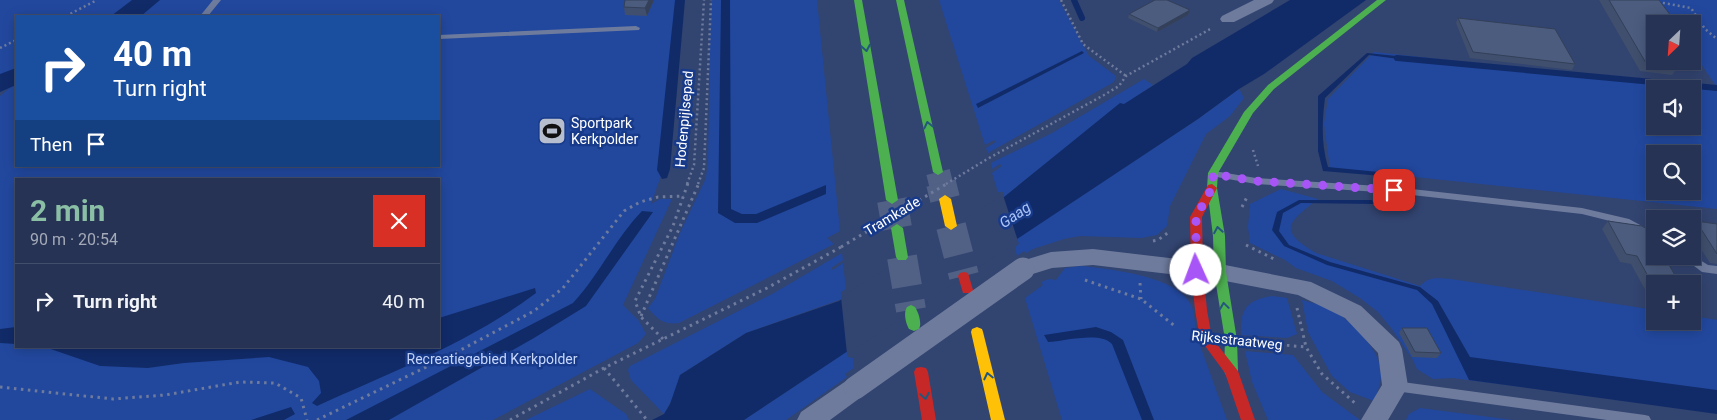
<!DOCTYPE html>
<html lang="en">
<head>
<meta charset="utf-8">
<style>
  body { margin:0; font-family:Roboto,sans-serif; background:#2e3b5a; color:#f1f3f6; height:100vh; display:flex; flex-direction:column; font-size:19px; white-space:nowrap }
  * { box-sizing:border-box; margin:0 }
  p { font-size:16px; color:#a4aab8 }
  .icon { flex:none; width:28px; height:28px; fill:none; stroke:currentColor; stroke-width:2; stroke-linecap:round; stroke-linejoin:round }
  .map { position:relative; flex:1; overflow:hidden }
  .panel { position:absolute; left:15px; top:178px; width:425px; height:170px; display:flex; flex-direction:column; background:#263354; border-radius:0px; box-shadow:0 2px 12px #0003,0 0 0 1px #424e6b }
  .panel>* { flex:none }
  .hud { position:absolute; left:15px; top:15px; width:425px; height:152px; border-radius:0px; box-shadow:0 2px 12px #0003,0 0 0 1px #424e6b; background:#1a4fa0; color:#fff; overflow:hidden }
  .needle { width:32px; rotate:205deg }
  .buttons { position:absolute; left:1646px; top:15px; display:grid; gap:10px }
  .buttons a { display:grid; place-items:center; width:55px; height:55px; border-radius:0px; background:#263354; box-shadow:0 2px 12px #0003,0 0 0 1px #424e6b; font-size:25px }
  .pin { position:absolute; display:grid; place-items:center; width:42px; height:42px; color:#fff; margin:-21px; border-radius:10px; box-shadow:0 2px 8px #0006 }
  .me { position:absolute; width:55px; margin:-28px; rotate:358deg; stroke-linejoin:round; filter:drop-shadow(0 0 4px #0008) }
  .turn { display:flex; align-items:center; gap:18px; height:105px; padding:0 15px; font-size:22px }
  .turn .icon { width:65px; height:65px; stroke-width:2.5 }
  .turn b { display:block; font-size:35px; line-height:42px }
  .then { display:flex; align-items:center; height:48px; padding:0 15px; background:#0003; gap:10px; font-size:19px }
  .round { display:grid; place-items:center; flex:none; width:52px; height:52px; border-radius:0px; background:#2e3b5a }
  .summary { display:flex; align-items:center; justify-content:space-between; height:85px; padding:0 15px }
  h1 { font-size:30px; font-weight:700; line-height:38px; color:#8abfa5 }
  ul { padding:0; list-style:none }
  li { display:flex; align-items:center; gap:15px; height:75px; padding:0 15px; border-top:1px solid #424e6b }
  li div { flex:1 }
  li b { display:block; font-size:19px }
  li em { font-style:normal }
  .map>svg:first-child { display:block }
  .green { fill:#22489e; fill-rule:evenodd }
  .water { fill:#112b69 }
  .pier { fill:#324470 }
  .lines { fill:none; stroke-linecap:round; stroke-linejoin:round }
  .stream { stroke:#112b69; stroke-width:6 }
  .highway-tunnel-far1 { stroke:#516085; stroke-width:24; stroke-dasharray:24 12; stroke-linecap:butt }
  .highway-tunnel { stroke:#516085; stroke-width:30; stroke-dasharray:30 15; stroke-linecap:butt }
  .path-far1 { stroke:#6e7b9d; stroke-width:2.5; stroke-dasharray:2 3; stroke-linecap:butt }
  .path { stroke:#6e7b9d; stroke-width:3; stroke-dasharray:2.5 4.5; stroke-linecap:butt }
  .lane { fill:#6e7b9d; fill-rule:evenodd }
  .street { fill:#6e7b9d; fill-rule:evenodd }
  .fast { fill:#4caf50; fill-rule:evenodd }
  .slow { fill:#ffc107; fill-rule:evenodd }
  .jam { fill:#c62828; fill-rule:evenodd }
  .path-bridge-far1 { stroke:#6e7b9d; stroke-width:2.5; stroke-dasharray:2 3; stroke-linecap:butt }
  .path-bridge { stroke:#6e7b9d; stroke-width:3; stroke-dasharray:2.5 4.5; stroke-linecap:butt }
  .street-bridge { stroke:#6e7b9d; stroke-width:23 }
  .wall { fill:#404f6d }
  .shaded-wall { fill:#344059 }
  .building { fill:#4b5c7f; stroke:#344059 }
  .oneway { stroke:#24577c }
  .route { stroke:#a855f7; stroke-width:9; stroke-dasharray:0 16.2 }
  .labels { text-anchor:middle; stroke-width:5; stroke-linejoin:round; paint-order:stroke }
  .street-label { font-size:14px; fill:#fff; stroke:#173a8b }
  .poi-label { font-size:14px; fill:#fff; stroke:#173a8b; text-anchor:start }
  .park-label { font-size:14px; fill:#c6d7fb; stroke:#173a8b }
  .water-label { font-size:15px; font-style:italic; fill:#acc4f6; stroke:#173a8b }
</style>
</head>
<body>
<div class="map">
<svg width="1717" height="420" viewBox="0 0 1717 420">
  <rect width="100%" height="100%" fill="#324470"/>
  <!-- green -->
  <path class="green" d="M0 0H678L661 176 651 204 660 199H672L623 305 639 321 646 334 638 343 493 420H0V96L10 88 0 92ZM16 16H439V166H16ZM16 179H439V346H16Z
    M711 0H817L840 231 827 238 834 244 679 323C662 325 658 319 648 308L655 299 680 233 706 178 708 160Z
    M939 0H1059L1089 56 1116 76 1114 82 988 153 986 148 996 142 994 140 985 145Z
    M1657 0H1717V209L1330 168 1324 124 1328 99 1374 52 1594 76 1716 86 1693 52 1692 24H1673ZM1655 89H1692V126H1655ZM1655 154H1692V191H1655Z
    M1144 79 1153 85C1101 120 1052 158 1004 197L1003 192H998L992 173 1002 166 1000 164 992 169 991 163 1052 133Z
    M1239 89 1244 98 1230 116 1206 134 1170 206 1167 226 1157 235 1141 238 1080 236 1064 239 1033 249 1026 253 1024 251 1017 256 1015 247 1019 244 1017 238 1198 119Z
    M1281 189 1318 199C1289 222 1276 230 1316 253L1420 286C1429 276 1438 278 1451 279L1655 310V321H1692L1693 316 1717 320V411L1452 378 1433 379 1417 369 1413 360 1392 329 1378 312 1360 298 1332 281 1296 268 1285 260 1250 243 1248 227 1250 204Z
    M842 253 843 260 831 268 833 270 843 263 846 289 841 292 842 299 746 333 680 375 674 396 664 414 631 380 628 370 630 366 774 293Z
    M1081 266C1110 269 1175 276 1190 303 1196 312 1194 327 1197 337 1207 365 1217 392 1227 420H1062L1025 298 1043 285 1041 282 1049 279 1056 280 1065 268Z
    M1272 296 1287 298 1297 334 1287 338 1241 335C1240 310 1246 300 1272 296Z
    M1302 300C1313 303 1325 306 1335 312 1354 323 1382 352 1381 375 1381 384 1377 393 1374 401L1350 392 1332 376 1308 332Z
    M847 351 848 357 853 358 854 368 845 374 847 377 786 420H744Z
    M1245 351 1293 355 1322 392 1360 420H1268L1252 382Z
    M590 389 626 414 629 420H526Z
    M1420 408 1513 420H1406L1409 414Z"/>
  <!-- water -->
  <path class="water" d="M132 0H160L141 16H111Z
    M675 0H685L670 169 667 178 662 179 657 170Z
    M721 0H730L731 209 742 214H756L826 185V194L757 223H735L718 213Z
    M1290 0H1366L1264 74 1239 89 1198 119 744 420H652L664 414 670 404 680 375 746 333 839 301 1004 197 1120 103 1124 104 1187 64 1192 58Z
    M1082 51 1084 53 978 108 976 104Z
    M1367 53 1397 56 1398 59 1369 55 1325 98C1322 121 1321 144 1328 167L1379 172 1382 176 1323 171 1318 151V96Z
    M16 68V85L0 92V74Z
    M1299 200H1372L1374 204 1301 203 1283 213 1279 231 1289 245 1330 262 1420 287 1438 301 1470 357 1717 390V414L1469 380 1432 304 1417 290 1327 265 1284 246 1272 230 1277 212Z
    M642 211 653 212 586 306 534 338 389 420H346L573 303C599 275 615 239 642 211Z
    M535 288 536 293C471 342 391 372 317 406L312 403 321 393 319 381 308 367 269 357 184 363 148 368 100 366 42 346H439V318Z
    M16 327V344L0 343V329Z
    M1096 327 1111 332 1123 340 1154 420H1142L1112 344C1101 331 1064 341 1048 342L1044 335Z
    M291 407 295 414 284 420H251Z"/>
  <!-- pier -->
  <path class="pier" d="M1003 195 1018 241 847 354 841 297Z"/>
  <g class="lines">
    <!-- stream -->
    <path class="stream" d="M1074 0 1082 18
      M1397 58 1717 88"/>
    <!-- highway-tunnel-far1 -->
    <path class="highway-tunnel-far1" d="M938 172 941 184"/>
    <!-- highway-tunnel -->
    <path class="highway-tunnel" d="M941 183 945 199
      M892 200 897 228
      M951 226 964 276
      M902 257 911 310"/>
    <!-- path-far1 -->
    <path class="path-far1" d="M1061 0 1083 44 1126 76
      M1658 2 1691 8 1705 29 1717 39
      M66 16 97 0
      M0 48 16 40
      M1253 150 1258 166
      M989 158 1104 95 1119 86 1126 76 1212 28
      M687 184 694 165 704 0
      M698 184 704 168 711 0"/>
    <!-- path -->
    <path class="path" d="M1242 207 1248 195
      M1153 241 1158 240 1169 232
      M1246 245 1274 259
      M1085 280 1141 299 1176 327
      M1140 283 1141 299
      M1297 308 1306 347 1322 374 1356 404
      M641 316 699 183
      M663 339 641 317 635 301 673 226 688 183
      M1259 343 1306 347
      M604 368 647 420
      M0 387 113 399 165 395 240 382 275 383 301 398 307 420
      M317 420 453 354 534 311 563 288 624 211 640 202 658 197 684 196
      M510 420 604 368 767 288 841 247"/>
    <!-- lane -->
    <path class="lane" d="M213 0H221L208 16H200Z
      M636 26 640 28 639 30 439 39V35Z
      M1214 171 1256 178 1394 187 1582 208 1629 219 1655 233V242L1622 224 1582 214 1394 193 1256 184 1211 176 1209 174 1211 172Z
      M1692 255 1708 265 1717 266V274L1702 272 1681 256Z
      M1395 381 1645 415 1649 416 1651 420H1607L1395 391 1391 389 1389 386 1391 383Z"/>
    <!-- street -->
    <path class="street" d="M1254 0H1274L1272 3 1234 22H1222L1220 19 1222 16Z
      M1093 249 1220 264 1311 282 1361 306 1399 342 1402 349 1408 386 1388 420H1361L1382 385 1378 353 1345 318 1298 295 1220 280 1093 265 1052 268 1023 277 1015 275 1012 269 1015 263 1051 252Z
      M855 378 864 381 868 388 864 395 830 420H797L801 412 846 381Z"/>
    <!-- fast -->
    <path class="fast" d="M854 0H862L898 200 892 204 886 200Z
      M896 0H904L943 172 938 175 933 172Z
      M1377 0H1386L1274 89 1253 113 1218 173 1217 188 1225 236 1226 272 1237 340 1238 371 1236 375 1231 376 1226 375 1224 371 1225 340 1214 272 1213 236 1207 188 1208 173 1244 112 1268 85Z
      M897 224 903 228 908 257 906 260H898L896 257 891 228Z
      M911 305 915 307C919 313 922 324 919 329L914 331 909 329C906 324 903 313 907 307Z"/>
    <!-- slow -->
    <path class="slow" d="M945 195 951 199 957 226 951 230 945 226 939 199Z
      M977 327 982 329 983 332 1005 420H991L971 332 972 329Z"/>
    <!-- jam -->
    <path class="jam" d="M1212 184 1217 188 1202 217 1203 269 1207 310 1212 338 1238 371 1255 420H1241L1225 373 1200 339 1195 310 1191 269 1190 217 1208 185Z
      M964 272 968 273 973 290 971 293H963L958 276 960 273Z
      M921 367 926 368 928 372 936 420H922L914 372 916 368Z"/>
    <!-- path-bridge-far1 -->
    <path class="path-bridge-far1" d="M946 184 989 158"/>
    <!-- path-bridge -->
    <path class="path-bridge" d="M841 247 948 183"/>
    <!-- street-bridge -->
    <path class="street-bridge" d="M855 388 1023 269"/>
  </g>
  <!-- wall -->
  <path class="wall" d="M654 0 647 16 625 15 624 7Z
    M1599 0H1659L1655 24V61L1678 67 1672 75 1640 71Z
    M1190 10 1188 15 1157 32 1128 18 1129 14Z
    M1458 18 1575 64 1572 70 1470 58 1456 23Z
    M1608 221 1642 226 1655 284V296L1648 295 1631 264 1620 262 1602 229Z
    M1696 221 1717 224V264L1710 263 1692 235V225Z
    M1402 328 1441 353 1437 358 1412 357 1399 333Z"/>
  <!-- shaded-wall -->
  <path class="shaded-wall" d="M649 0H654L647 16 645 8Z
    M1190 10 1188 15 1157 32 1158 28Z"/>
  <!-- building -->
  <path class="building" d="M625 0H649L645 8 624 7Z
    M1155 0H1167L1190 10 1158 28 1129 14Z
    M1609 0H1659L1677 24H1655V61H1674L1678 67 1646 63Z
    M1458 18 1555 29 1575 64 1473 52Z
    M1608 221 1642 226 1647 229 1655 242V256H1664L1680 284H1655V287H1654L1637 256 1626 254Z
    M1696 221 1717 224V254Z
    M1402 328H1427L1441 353 1415 352Z"/>
  <!-- one-way arrows -->
  <defs><path id="oneway-chevron" d="M-2-3.5L2.5 0L-2 3.5" fill="none" stroke-width="1.6" stroke-linecap="round" stroke-linejoin="round" transform="scale(1.25)"/></defs>
  <g class="oneway">
    <use href="#oneway-chevron" transform="translate(866 48) rotate(80)"/>
    <use href="#oneway-chevron" transform="translate(928 125) rotate(-103)"/>
    <use href="#oneway-chevron" transform="translate(1218 230) rotate(-100)"/>
    <use href="#oneway-chevron" transform="translate(1224 306) rotate(-98)"/>
    <use href="#oneway-chevron" transform="translate(988 376) rotate(-103)"/>
    <use href="#oneway-chevron" transform="translate(925 396) rotate(80)"/>
  </g>
  <g class="lines">
    <!-- route -->
    <path class="route" d="M1196 270V217L1212 188 1213 174 1256 181 1394 190"/>
  </g>
  <!-- icons -->
  <defs>
    <symbol id="stadium-square" viewBox="-11 -11 22 22"><rect x="-9" y="-9" width="18" height="18" rx="4" fill="#b7becd" stroke="#173a8b"/><path d="M0-5a6.5 5 0 1 0 0 10a6.5 5 0 1 0 0-10ZM-3.5-1.8h7v3.6h-7Z" fill="#111"/></symbol>
  </defs>
  <g fill-rule="evenodd">
    <use href="#stadium-square" x="536" y="115" width="32" height="32"/>
  </g>
  <g class="labels">
    <!-- street labels -->
    <g class="street-label">
      <text transform="translate(684 119) rotate(-85)" y="5">Hodenpijlsepad</text>
      <text transform="translate(892 216) rotate(-31)" y="5">Tramkade</text>
      <text transform="translate(1237 340) rotate(6)" y="5">Rijksstraatweg</text>
    </g>
    <!-- poi labels -->
    <g class="poi-label">
      <text x="571" y="128">Sportpark<tspan x="571" dy="16">Kerkpolder</tspan></text>
    </g>
    <!-- park labels -->
    <g class="park-label">
      <text x="492" y="364">Recreatiegebied Kerkpolder</text>
    </g>
    <!-- water labels -->
    <g class="water-label">
      <text transform="translate(1015 215) rotate(-34)" y="5">Gaag</text>
    </g>
  </g>
</svg>
<div class="buttons">
<a><svg class="needle" viewBox="-14 -14 28 28"><path d="M0-13l5 13h-10z" fill="#e53935"/><path d="M0 13l5-13h-10z" fill="#a4aab8"/></svg></a>
<a><svg class="icon" aria-label="sound" viewBox="0 0 24 24"><path d="M4 9h4l5-4v14l-5-4H4zM17 9q2 3 0 6"/></svg></a>
<a><svg class="icon" aria-label="search" viewBox="0 0 24 24"><circle cx="10" cy="10" r="6"/><path d="M15 15l6 6"/></svg></a>
<a><svg class="icon" aria-label="layers" viewBox="0 0 24 24"><path d="M12 4l9 5-9 5-9-5zM3 14l9 5 9-5"/></svg></a>
<a>+</a>
</div>
<div class="pin" style="left:1394px;top:190px;background:#d93025"><svg class="icon" aria-label="arrive" viewBox="0 0 24 24"><path d="M6 21V4h12l-3 4 3 4H6"/></svg></div>
<svg class="me" style="left:1196px;top:270px" viewBox="-20 -20 40 40"><circle r="19" fill="#fff"/><path d="M0-13L10 11 0 6-10 11z" fill="#a855f7"/></svg>
<div class="hud">
<div class="turn"><svg class="icon" aria-label="right" viewBox="0 0 24 24"><path d="M7 20v-9h11M14 6l5 5-5 5"/></svg><div><b>40 m</b>Turn right</div></div>
<div class="then">Then<svg class="icon" aria-label="arrive" viewBox="0 0 24 24"><path d="M6 21V4h12l-3 4 3 4H6"/></svg></div>
</div>
<section class="panel">
<div class="summary"><div><h1>2 min</h1><p>90 m · 20:54</p></div><a class="round" style="background:#d93025;color:#fff"><svg class="icon" aria-label="close" viewBox="0 0 24 24"><path d="M6 6l12 12M18 6L6 18"/></svg></a></div>
<ul>
<li><svg class="icon" aria-label="right" viewBox="0 0 24 24"><path d="M7 20v-9h11M14 6l5 5-5 5"/></svg><div><b>Turn right</b></div><em>40 m</em></li>
</ul>
</section>
</div>
</body>
</html>
